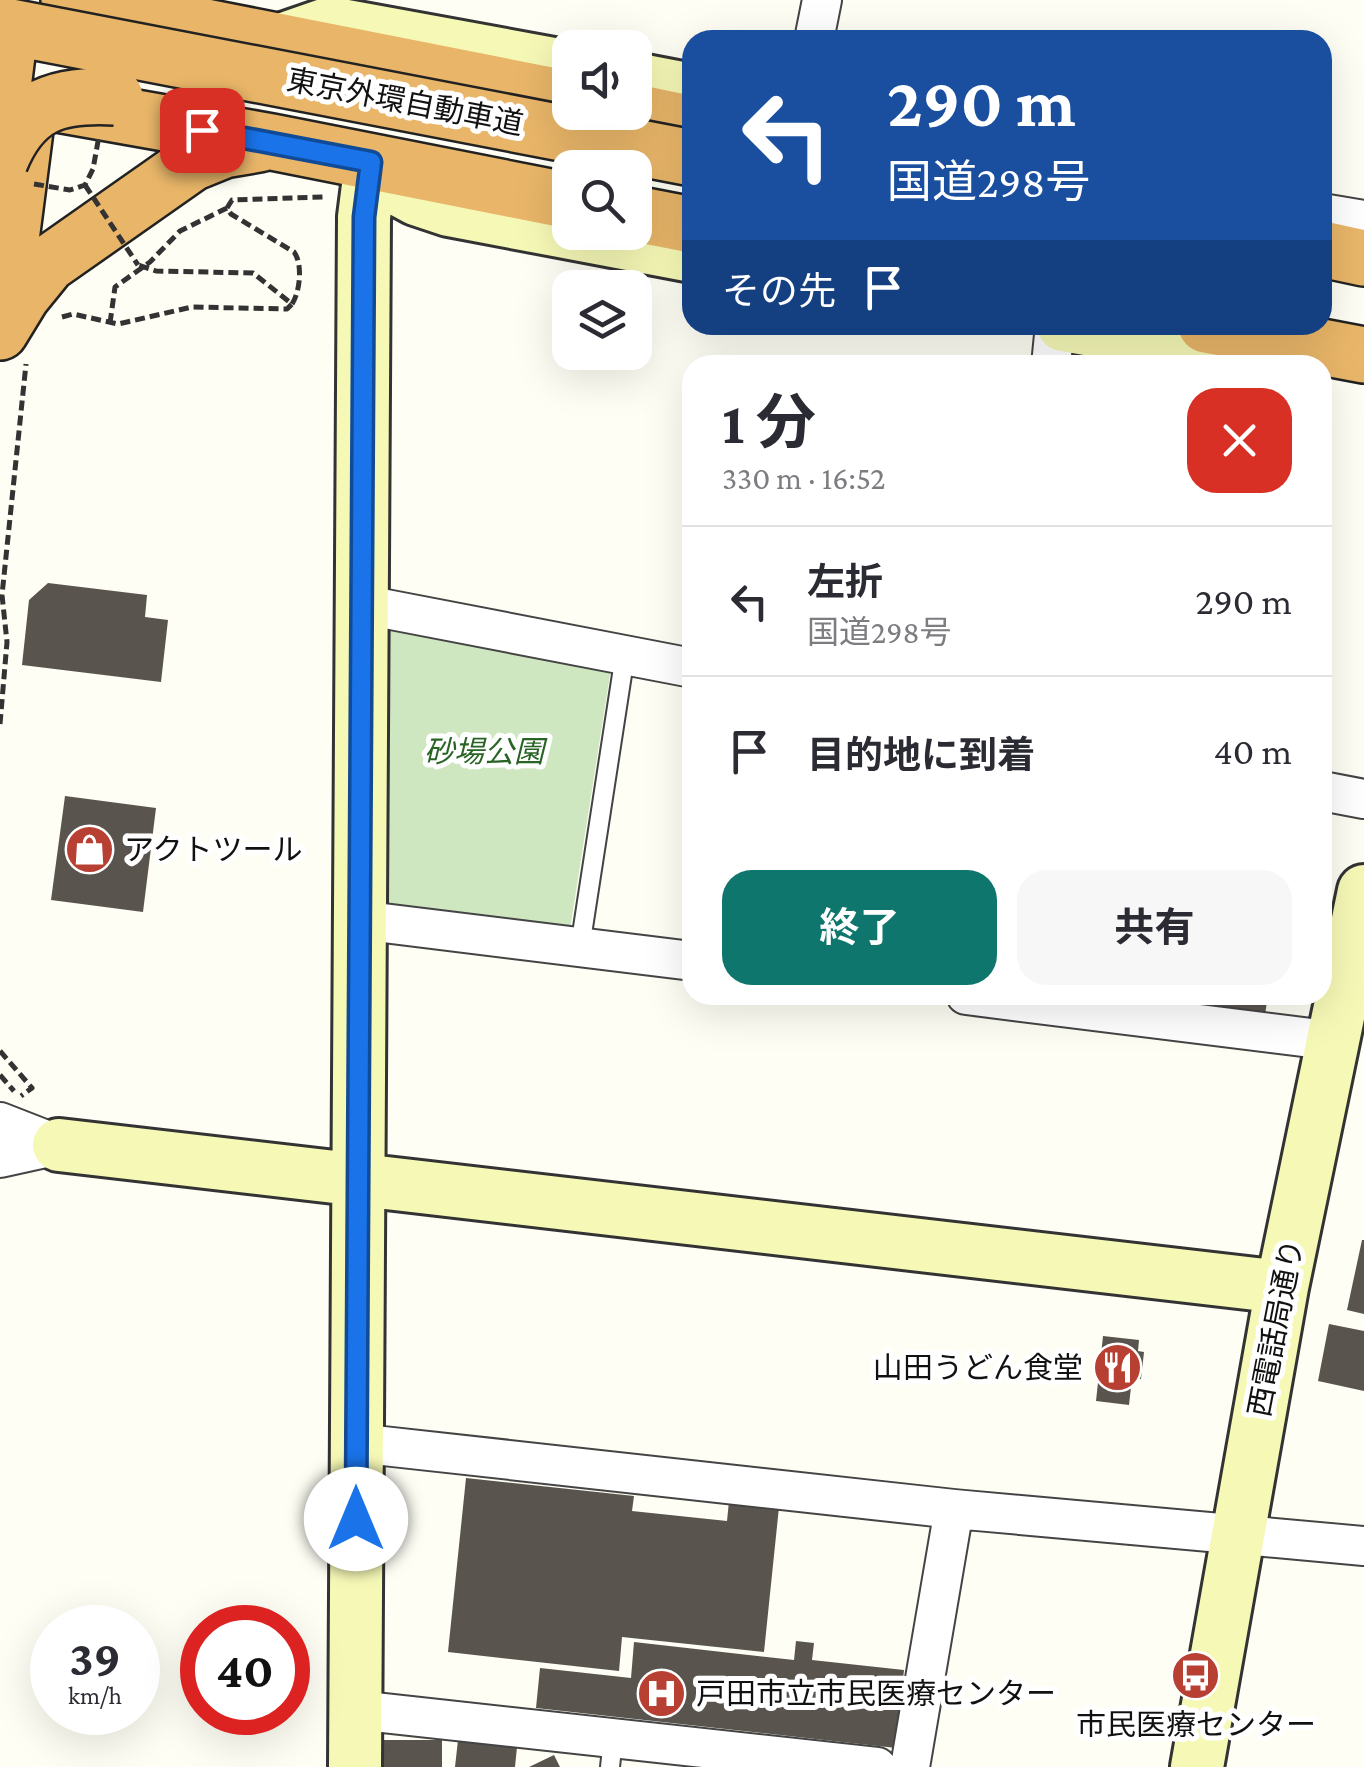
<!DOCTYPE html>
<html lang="ja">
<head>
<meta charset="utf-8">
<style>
  body { margin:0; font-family:"Crimson Pro","Noto Sans JP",serif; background:#f7f7f7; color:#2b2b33; height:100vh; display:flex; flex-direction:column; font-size:38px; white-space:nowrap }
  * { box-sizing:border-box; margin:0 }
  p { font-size:32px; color:#7c7c81 }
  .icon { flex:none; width:55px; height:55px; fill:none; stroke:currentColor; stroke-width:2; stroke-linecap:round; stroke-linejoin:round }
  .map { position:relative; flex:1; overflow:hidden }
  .drawer { position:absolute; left:682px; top:355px; width:650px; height:650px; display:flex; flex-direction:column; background:#fff; border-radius:30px; box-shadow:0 10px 40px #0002 }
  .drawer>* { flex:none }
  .banner { position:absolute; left:682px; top:30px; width:650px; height:305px; border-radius:30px; box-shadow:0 10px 40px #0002; background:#1a4fa0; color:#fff; overflow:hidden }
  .buttons { position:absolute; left:552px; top:30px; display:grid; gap:20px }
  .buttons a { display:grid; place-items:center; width:100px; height:100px; border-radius:20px; background:#fff; box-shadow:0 10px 40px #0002; font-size:50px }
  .speed { position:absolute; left:30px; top:1605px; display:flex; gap:20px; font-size:50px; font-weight:700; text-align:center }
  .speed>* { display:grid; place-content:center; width:130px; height:130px; border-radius:50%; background:#fff; box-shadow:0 10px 40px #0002; line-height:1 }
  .speed small { font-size:25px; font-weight:400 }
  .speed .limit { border:15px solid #d22; background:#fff; color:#111 }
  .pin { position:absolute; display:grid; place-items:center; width:85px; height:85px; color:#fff; margin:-42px; border-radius:20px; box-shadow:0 5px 15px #0006 }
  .me { position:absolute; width:110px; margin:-55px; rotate:0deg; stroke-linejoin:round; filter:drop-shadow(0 0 8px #0008) }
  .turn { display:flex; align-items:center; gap:35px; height:210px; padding:0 40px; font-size:45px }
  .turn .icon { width:130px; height:130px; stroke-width:2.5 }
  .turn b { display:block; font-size:70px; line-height:85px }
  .then { display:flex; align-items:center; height:95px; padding:0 40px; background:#0003; gap:20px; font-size:38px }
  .round { display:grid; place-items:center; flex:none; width:105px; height:105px; border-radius:30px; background:#f7f7f7 }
  .overview { display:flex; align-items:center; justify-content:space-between; height:170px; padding:0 40px }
  h1 { font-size:60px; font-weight:700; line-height:75px }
  .cta { display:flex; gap:20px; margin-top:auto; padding:20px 40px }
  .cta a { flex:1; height:115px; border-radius:30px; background:#0f766e; color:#fff; font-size:40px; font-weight:700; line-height:115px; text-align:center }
  .cta a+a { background:#f7f7f7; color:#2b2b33 }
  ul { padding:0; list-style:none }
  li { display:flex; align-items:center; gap:30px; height:150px; padding:0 40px; border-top:2px solid #e1e1e2 }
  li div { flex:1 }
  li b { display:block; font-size:38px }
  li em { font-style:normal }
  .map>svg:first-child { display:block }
  .green { fill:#cfe7c0 }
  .building { fill:#59544e }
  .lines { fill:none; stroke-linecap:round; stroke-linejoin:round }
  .lane-casing { stroke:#444; stroke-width:22 }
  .street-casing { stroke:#444; stroke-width:42 }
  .secondary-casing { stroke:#333; stroke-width:58 }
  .highway-casing { stroke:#222; stroke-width:60 }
  .path { stroke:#333; stroke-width:5; stroke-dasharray:10 5; stroke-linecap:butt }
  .lane { stroke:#fff; stroke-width:18 }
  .street { stroke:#fff; stroke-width:38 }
  .secondary { stroke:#f6f9b6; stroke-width:52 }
  .highway { stroke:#e9b669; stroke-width:55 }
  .highway-bridge-casing { stroke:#222; stroke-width:60; stroke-linecap:butt }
  .path-bridge { stroke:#333; stroke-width:5; stroke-dasharray:10 5; stroke-linecap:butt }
  .highway-bridge { stroke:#e9b669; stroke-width:55 }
  .route-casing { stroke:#114b97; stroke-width:25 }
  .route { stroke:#1a73e8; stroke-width:18 }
  .labels { text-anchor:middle; stroke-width:10; stroke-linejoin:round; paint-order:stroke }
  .street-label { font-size:30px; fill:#111; stroke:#fff }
  .park-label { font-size:30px; font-style:italic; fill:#296425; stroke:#fff }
  .poi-label { font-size:30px; fill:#111; stroke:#fff; text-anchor:start }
</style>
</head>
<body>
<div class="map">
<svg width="1364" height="1767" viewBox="0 0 1364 1767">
  <rect width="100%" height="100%" fill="#fefef5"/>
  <!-- green -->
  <path class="green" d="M372 615 612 662 569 936 369 909Z"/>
  <!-- building -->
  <path class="building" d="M48 583 147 595 145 617 168 620 161 682 22 665 29 600Z
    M1322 679 1331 681 1324 715H1322Z
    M65 796 156 808 143 912 51 900Z
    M1163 995H1268L1265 1015Z
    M1362 1240H1364V1314L1347 1310Z
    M1329 1324 1364 1331V1391L1318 1381Z
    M1103 1336 1139 1340 1138 1351 1144 1352 1141 1379 1132 1378 1129 1405 1096 1401Z
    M466 1478 634 1496 632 1511 727 1521 729 1501 779 1507 764 1652 622 1637 619 1671 448 1652Z
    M796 1641 814 1643 812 1660 904 1670 896 1748 536 1708 540 1668 631 1678 634 1642 794 1660Z
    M376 1740H442V1767H376Z
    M458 1740 517 1747 515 1767H455Z
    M554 1755 560 1767H529Z"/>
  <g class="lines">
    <defs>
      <path id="lane" d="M580 947 625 655
        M610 1767 613 1739"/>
      <path id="street" d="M814 40 822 0
        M1322 213 1364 220
        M1051 365 1055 325
        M360 604 692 668
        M1322 791 1364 799
        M359 920 692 961
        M966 995 1335 1041
        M0 1122 59 1145
        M0 1158 59 1145
        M356 1443 954 1509 1364 1546
        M356 1710 877 1767
        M910 1767 954 1509"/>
      <path id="secondary" d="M278 41 330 23 570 67
        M635 79 692 90
        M370 174 416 199 449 210 692 256
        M1063 325 1214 352 1260 336
        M59 1145 1282 1287
        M355 1767 364 217 371 162
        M1197 1767 1282 1287 1364 891"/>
      <path id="highway" d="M69 0 570 99
        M57 104 272 142 570 201
        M635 112 692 124
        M635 214 692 225
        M1322 249 1364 258
        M0 325 28 107
        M1206 325 1364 355
        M0 332 22 296 48 264 192 163 224 150 259 144"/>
    </defs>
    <!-- lane casing -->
    <use href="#lane" class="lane-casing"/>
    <!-- street casing -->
    <use href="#street" class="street-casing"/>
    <!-- secondary casing -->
    <use href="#secondary" class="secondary-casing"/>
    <!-- highway casing -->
    <use href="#highway" class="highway-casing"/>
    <!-- path -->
    <path class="path" d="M292 304C300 292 303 264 294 252L231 214 227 208 232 200 323 197
      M62 317 73 314 118 324 192 307 287 309 292 304 253 273 156 271 138 265
      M110 323 115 287 150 262 180 231 227 208
      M0 724 7 642 2 595 26 364
      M0 1051 32 1088 21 1096
      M0 1075 14 1091"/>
    <!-- lane -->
    <use href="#lane" class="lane"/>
    <!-- street -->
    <use href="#street" class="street"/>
    <!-- secondary -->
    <use href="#secondary" class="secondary"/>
    <!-- highway -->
    <use href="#highway" class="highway"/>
    <defs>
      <path id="highway-bridge" d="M0 25 692 158
        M0 111 9 39
        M0 161C23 104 57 94 115 97"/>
    </defs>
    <!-- highway-bridge casing -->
    <use href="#highway-bridge" class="highway-bridge-casing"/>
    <!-- path-bridge -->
    <path class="path-bridge" d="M34 184 70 190 85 185 93 169 99 136
      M85 185 138 265"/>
    <!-- highway-bridge -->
    <use href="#highway-bridge" class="highway-bridge"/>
  </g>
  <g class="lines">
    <defs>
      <path id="route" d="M202 130 371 162 364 217 356 1519"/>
    </defs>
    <!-- route casing -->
    <use href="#route" class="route-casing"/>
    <!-- route -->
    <use href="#route" class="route"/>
  </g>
  <!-- icons -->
  <defs>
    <symbol id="shop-disc" viewBox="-11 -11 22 22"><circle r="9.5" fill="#b74033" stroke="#fff"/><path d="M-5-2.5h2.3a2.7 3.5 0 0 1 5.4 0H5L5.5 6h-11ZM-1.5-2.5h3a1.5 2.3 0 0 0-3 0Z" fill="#fff"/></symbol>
    <symbol id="restaurant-disc" viewBox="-11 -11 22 22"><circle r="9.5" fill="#b74033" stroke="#fff"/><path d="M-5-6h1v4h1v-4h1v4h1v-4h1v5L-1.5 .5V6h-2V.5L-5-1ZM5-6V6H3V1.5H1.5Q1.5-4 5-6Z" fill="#fff"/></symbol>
    <symbol id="bus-disc" viewBox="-11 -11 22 22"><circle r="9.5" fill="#b74033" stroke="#fff"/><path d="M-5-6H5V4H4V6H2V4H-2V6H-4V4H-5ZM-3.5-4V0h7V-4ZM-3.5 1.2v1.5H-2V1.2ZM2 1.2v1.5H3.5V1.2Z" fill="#fff"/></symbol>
    <symbol id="hospital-disc" viewBox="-11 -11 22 22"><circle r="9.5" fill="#b74033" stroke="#fff"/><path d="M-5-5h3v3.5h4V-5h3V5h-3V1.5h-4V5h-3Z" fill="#fff"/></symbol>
  </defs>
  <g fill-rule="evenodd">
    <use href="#shop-disc" x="62" y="822" width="55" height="55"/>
    <use href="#restaurant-disc" x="1090" y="1340" width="55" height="55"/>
    <use href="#bus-disc" x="1168" y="1648" width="55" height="55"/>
    <use href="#hospital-disc" x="634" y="1666" width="55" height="55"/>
  </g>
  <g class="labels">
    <!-- street labels -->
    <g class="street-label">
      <text transform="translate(405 102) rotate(11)" y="10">東京外環自動車道</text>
      <text transform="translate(1276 1328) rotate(-79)" y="10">西電話局通り</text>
    </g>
    <!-- park labels -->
    <g class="park-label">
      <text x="484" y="762">砂場公園</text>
    </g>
    <!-- poi labels -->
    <g class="poi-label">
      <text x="124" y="860">アクトツール</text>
      <text x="1083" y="1378" text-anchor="end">山田うどん食堂</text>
      <text x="696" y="1704">戸田市立市民医療センター</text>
      <text x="1196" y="1735" text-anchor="middle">市民医療センター</text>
    </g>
  </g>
</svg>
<div class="buttons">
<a><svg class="icon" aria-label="sound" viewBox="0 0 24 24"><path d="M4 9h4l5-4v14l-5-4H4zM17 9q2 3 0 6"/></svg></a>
<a><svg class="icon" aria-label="search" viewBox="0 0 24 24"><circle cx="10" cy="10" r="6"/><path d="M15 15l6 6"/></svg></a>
<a><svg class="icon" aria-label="layers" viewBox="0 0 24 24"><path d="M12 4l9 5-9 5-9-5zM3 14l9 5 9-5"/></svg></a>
</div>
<div class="speed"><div>39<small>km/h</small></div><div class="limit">40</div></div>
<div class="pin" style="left:202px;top:130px;background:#d93025"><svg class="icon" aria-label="arrive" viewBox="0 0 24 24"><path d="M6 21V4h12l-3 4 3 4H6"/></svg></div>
<svg class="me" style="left:356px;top:1519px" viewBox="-20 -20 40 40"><circle r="19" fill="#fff"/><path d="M0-13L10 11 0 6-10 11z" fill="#1a73e8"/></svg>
<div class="banner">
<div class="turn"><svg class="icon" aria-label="left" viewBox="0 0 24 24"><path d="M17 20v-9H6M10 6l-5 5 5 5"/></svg><div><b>290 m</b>国道298号</div></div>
<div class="then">その先<svg class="icon" aria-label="arrive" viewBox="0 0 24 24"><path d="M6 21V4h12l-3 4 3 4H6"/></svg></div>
</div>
<section class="drawer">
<div class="overview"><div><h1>1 分</h1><p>330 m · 16:52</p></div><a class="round" style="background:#d93025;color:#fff"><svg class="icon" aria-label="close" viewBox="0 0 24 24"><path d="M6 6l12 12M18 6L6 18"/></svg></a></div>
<ul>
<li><svg class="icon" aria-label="left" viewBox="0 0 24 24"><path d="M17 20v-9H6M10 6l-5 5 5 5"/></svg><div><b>左折</b><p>国道298号</p></div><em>290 m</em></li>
<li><svg class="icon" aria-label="arrive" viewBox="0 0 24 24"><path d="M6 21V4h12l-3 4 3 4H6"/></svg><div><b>目的地に到着</b></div><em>40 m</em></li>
</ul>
<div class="cta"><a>終了</a><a>共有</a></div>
</section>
</div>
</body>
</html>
